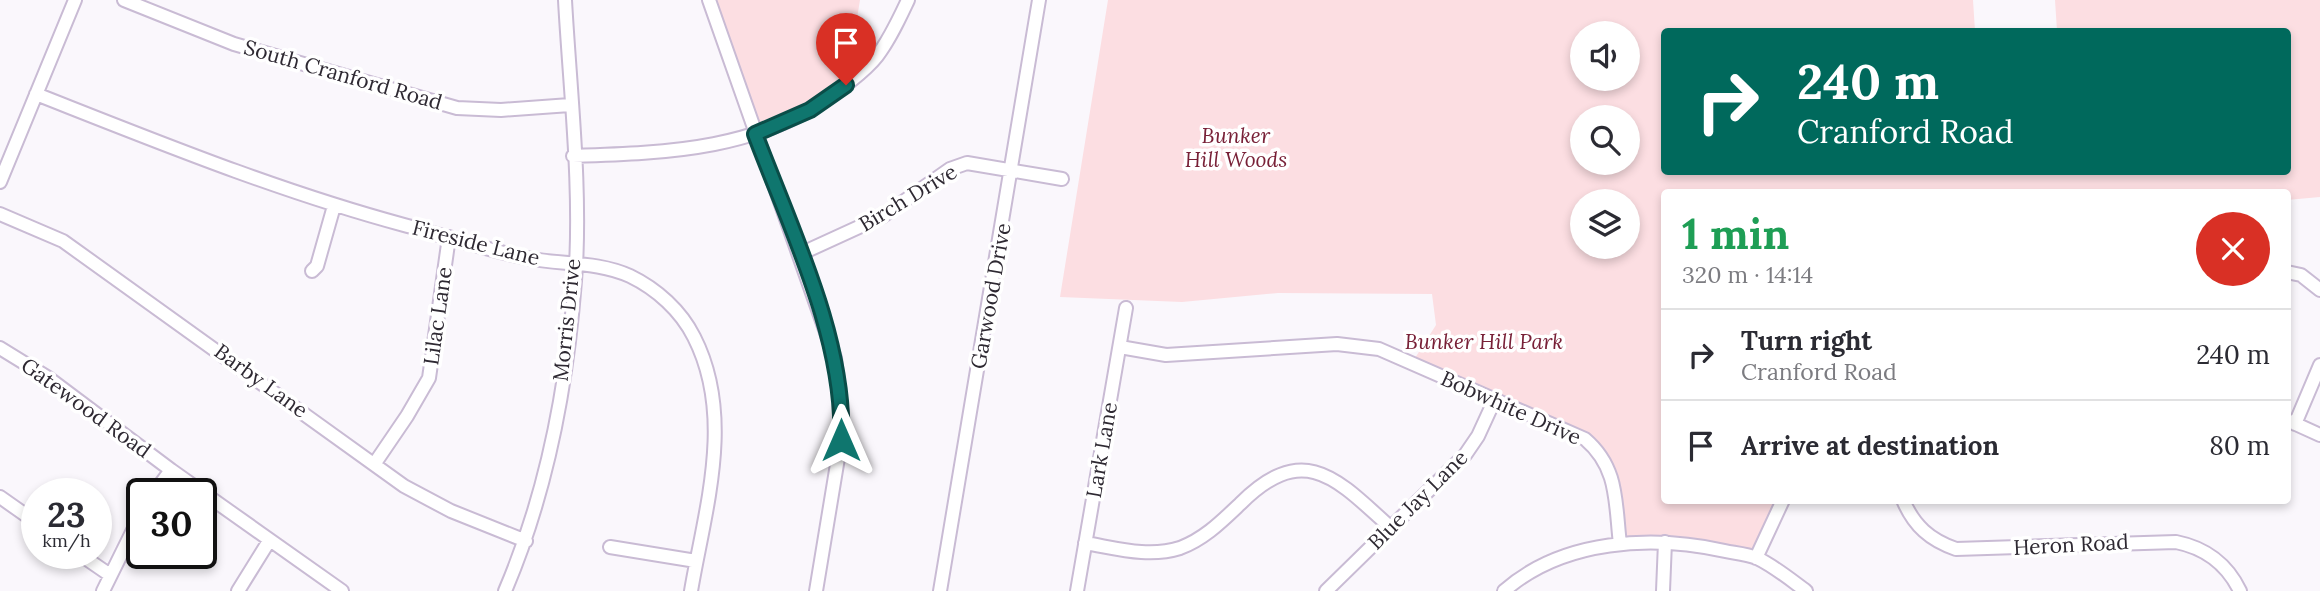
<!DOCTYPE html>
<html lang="en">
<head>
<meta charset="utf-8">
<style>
  body { margin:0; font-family:Lora,serif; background:#f2f2f3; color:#2b2b33; height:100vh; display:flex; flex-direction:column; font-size:26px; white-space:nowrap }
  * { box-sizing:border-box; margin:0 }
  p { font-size:23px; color:#7c7c81 }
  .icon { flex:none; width:38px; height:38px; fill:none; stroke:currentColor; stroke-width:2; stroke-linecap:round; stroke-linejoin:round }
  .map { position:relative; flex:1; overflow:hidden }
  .side { position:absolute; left:1661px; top:189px; width:630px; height:315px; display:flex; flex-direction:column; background:#fff; border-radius:7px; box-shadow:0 4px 10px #0003 }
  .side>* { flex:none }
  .top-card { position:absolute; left:1661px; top:28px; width:630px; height:147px; border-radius:7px; box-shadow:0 4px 10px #0003; background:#00695c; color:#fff; overflow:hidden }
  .fabs { position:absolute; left:1570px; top:21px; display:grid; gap:14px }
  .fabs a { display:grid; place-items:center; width:70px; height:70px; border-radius:50%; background:#fff; box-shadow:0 4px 10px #0003; font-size:35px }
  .speed { position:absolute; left:21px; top:478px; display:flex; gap:14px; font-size:35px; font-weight:700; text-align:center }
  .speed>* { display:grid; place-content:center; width:91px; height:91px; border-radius:50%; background:#fff; box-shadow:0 4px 10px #0003; line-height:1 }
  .speed small { font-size:18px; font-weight:400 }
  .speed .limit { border:4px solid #111; border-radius:10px; background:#fff; color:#111 }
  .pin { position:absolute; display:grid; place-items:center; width:60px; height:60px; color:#fff; margin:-72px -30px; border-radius:50% 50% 50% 0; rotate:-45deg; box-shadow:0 0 7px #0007 }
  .pin .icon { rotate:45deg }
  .me { position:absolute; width:77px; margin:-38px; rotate:0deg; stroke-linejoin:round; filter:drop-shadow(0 0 5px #0008) }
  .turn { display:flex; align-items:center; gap:24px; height:147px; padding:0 21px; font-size:32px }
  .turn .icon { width:91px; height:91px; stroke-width:2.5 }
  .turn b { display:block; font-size:49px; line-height:60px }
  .round { display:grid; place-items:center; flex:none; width:74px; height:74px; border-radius:37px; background:#f2f2f3 }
  .headline { display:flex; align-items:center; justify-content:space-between; height:119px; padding:0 21px }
  h1 { font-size:42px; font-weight:700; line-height:52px; color:#1e9e55 }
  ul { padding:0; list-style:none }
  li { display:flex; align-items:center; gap:21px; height:91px; padding:0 21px; border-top:2px solid #e1e1e2 }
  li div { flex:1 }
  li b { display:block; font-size:26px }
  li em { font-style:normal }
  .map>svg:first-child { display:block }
  .green { fill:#fcdee2; fill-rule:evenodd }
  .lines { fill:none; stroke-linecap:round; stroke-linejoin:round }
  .minor-casing { stroke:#c9bbd4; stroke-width:16 }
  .minor { stroke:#fff; stroke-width:12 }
  .route-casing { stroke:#0a4d48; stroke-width:18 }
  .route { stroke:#0f766e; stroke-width:12 }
  .labels { text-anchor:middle; stroke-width:7; stroke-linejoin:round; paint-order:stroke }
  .street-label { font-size:21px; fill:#2e2932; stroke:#fff }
  .park-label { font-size:21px; font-style:italic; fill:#782037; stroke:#fff }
</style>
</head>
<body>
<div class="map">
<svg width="2320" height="591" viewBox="0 0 2320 591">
  <rect width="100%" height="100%" fill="#faf7fc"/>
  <!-- green -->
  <path class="green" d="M709 0H860L846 85 755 134Z
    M1108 0H1973L1975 31 1664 32V172H2287V32L2057 31 2055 0H2320V197L2287 200V192H1664V500L1785 501 1760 562 1618 543 1607 472 1584 439 1410 366 1436 325 1432 294 1278 293 1182 302 1060 297ZM1582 33H1628V79H1582ZM1582 117H1628V163H1582ZM1582 201H1628V247H1582Z"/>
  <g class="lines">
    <defs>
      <path id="minor" d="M124 0 234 44 457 108 501 110 570 105
        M709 0 835 358 842 416 841 440 816 591
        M36 94C158 142 278 191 404 225 445 236 486 250 527 258 561 265 597 261 630 276 657 289 681 311 694 337 735 417 705 509 691 591
        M573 156C668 153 764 150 842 88 854 78 867 69 877 56 890 39 899 19 908 0
        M0 182 75 0
        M0 214 63 241 404 486 451 511 526 541
        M800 254 883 216 950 169 967 163 1062 179
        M312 271 317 266 334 206
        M2287 272 2301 275 2320 290
        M1120 347 1166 355 1337 344 1379 349 1585 439C1619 468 1615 503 1620 544
        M0 348 47 377 171 470 342 591
        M2287 420 2320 435
        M2295 424 2320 365
        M375 463 407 416 429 378 449 237
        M153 494 171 470
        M0 497 37 523
        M1903 500C1914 526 1930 540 1956 549L2176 542C2206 548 2227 564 2240 591
        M1085 543C1116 548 1148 558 1180 548 1204 539 1221 522 1240 504 1304 440 1337 479 1391 528
        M610 547 696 561
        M78 553 110 575
        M1756 558 1783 500
        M103 591 142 512
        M238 591 269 541
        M505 591C546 495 567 386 575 281 582 190 570 91 565 0
        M940 591 1039 0
        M1077 591 1126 308
        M1326 591 1465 455 1478 436 1495 399
        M1504 591C1563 539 1652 535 1725 551 1735 553 1747 554 1757 558 1774 566 1791 580 1806 591
        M1663 591 1665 542"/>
    </defs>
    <!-- minor casing -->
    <use href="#minor" class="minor-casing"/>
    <!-- minor -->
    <use href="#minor" class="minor"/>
  </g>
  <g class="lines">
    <defs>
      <path id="route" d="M841 440C846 341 790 227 755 134L810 110 846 85"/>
    </defs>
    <!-- route casing -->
    <use href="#route" class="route-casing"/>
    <!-- route -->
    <use href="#route" class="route"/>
  </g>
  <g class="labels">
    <!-- street labels -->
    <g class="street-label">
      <text transform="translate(343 75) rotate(16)" y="7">South Cranford Road</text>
      <text transform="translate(908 198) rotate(-31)" y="7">Birch Drive</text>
      <text transform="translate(476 243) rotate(14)" y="7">Fireside Lane</text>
      <text transform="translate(991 296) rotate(-80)" y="7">Garwood Drive</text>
      <text transform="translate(438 316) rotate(-82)" y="7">Lilac Lane</text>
      <text transform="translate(567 320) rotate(-84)" y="7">Morris Drive</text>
      <text transform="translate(261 381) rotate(36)" y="7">Barby Lane</text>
      <text transform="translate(86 408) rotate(36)" y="7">Gatewood Road</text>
      <text transform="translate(1511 408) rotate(24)" y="7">Bobwhite Drive</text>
      <text transform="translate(1102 450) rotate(-80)" y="7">Lark Lane</text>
      <text transform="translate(1418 500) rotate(-45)" y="7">Blue Jay Lane</text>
      <text transform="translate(2071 545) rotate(-3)" y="7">Heron Road</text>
    </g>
    <!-- park labels -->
    <g class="park-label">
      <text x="1236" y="143">Bunker<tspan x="1236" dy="24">Hill Woods</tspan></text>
      <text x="1484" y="349">Bunker Hill Park</text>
    </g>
  </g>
</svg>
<div class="fabs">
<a><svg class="icon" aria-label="sound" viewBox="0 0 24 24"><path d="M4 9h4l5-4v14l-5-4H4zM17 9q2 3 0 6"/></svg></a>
<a><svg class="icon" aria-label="search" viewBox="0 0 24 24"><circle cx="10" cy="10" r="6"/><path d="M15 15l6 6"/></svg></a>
<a><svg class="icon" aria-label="layers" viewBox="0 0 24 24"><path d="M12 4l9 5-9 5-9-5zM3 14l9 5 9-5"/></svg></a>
</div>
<div class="speed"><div>23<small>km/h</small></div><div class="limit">30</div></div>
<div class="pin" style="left:846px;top:85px;background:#d93025"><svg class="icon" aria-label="arrive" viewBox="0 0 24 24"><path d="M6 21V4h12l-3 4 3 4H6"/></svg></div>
<svg class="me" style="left:841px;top:440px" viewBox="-20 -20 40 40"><path d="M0-17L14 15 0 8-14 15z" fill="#0f766e" stroke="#fff" stroke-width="4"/></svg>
<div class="top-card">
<div class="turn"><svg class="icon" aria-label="right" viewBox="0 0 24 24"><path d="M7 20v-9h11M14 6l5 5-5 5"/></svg><div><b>240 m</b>Cranford Road</div></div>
</div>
<section class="side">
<div class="headline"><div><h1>1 min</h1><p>320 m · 14:14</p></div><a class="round" style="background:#d93025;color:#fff"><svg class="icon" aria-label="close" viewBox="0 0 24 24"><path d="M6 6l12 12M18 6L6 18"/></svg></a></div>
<ul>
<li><svg class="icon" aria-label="right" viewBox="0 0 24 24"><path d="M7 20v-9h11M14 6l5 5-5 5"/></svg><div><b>Turn right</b><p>Cranford Road</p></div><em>240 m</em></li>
<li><svg class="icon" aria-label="arrive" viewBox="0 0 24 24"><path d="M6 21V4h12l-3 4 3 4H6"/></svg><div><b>Arrive at destination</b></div><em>80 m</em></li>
</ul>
</section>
</div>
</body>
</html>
